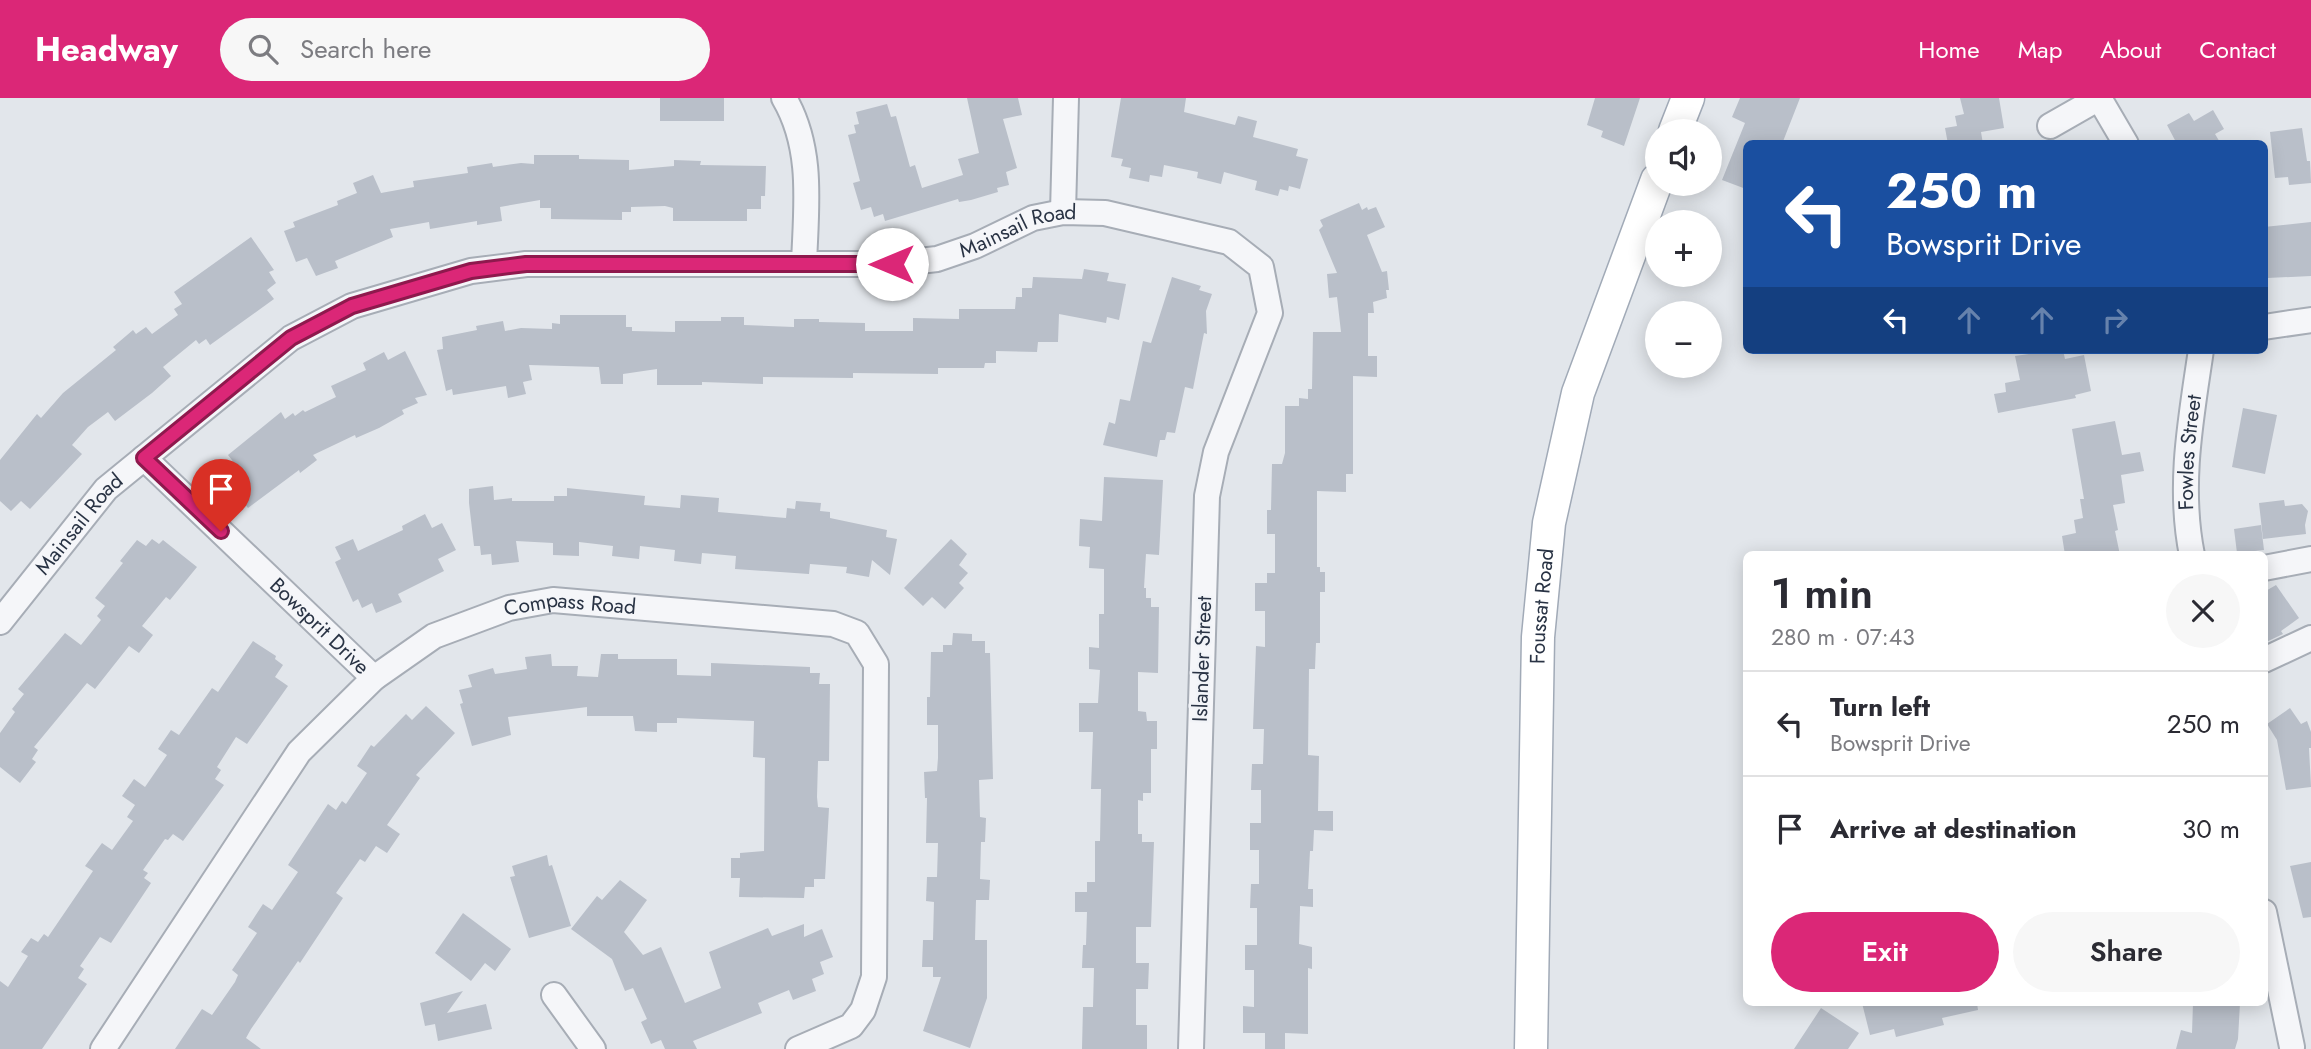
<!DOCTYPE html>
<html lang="en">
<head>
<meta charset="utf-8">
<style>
  body { margin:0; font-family:Jost,sans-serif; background:#f7f7f7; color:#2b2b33; height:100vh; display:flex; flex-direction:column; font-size:26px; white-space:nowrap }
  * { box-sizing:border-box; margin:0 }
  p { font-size:23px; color:#7c7c81 }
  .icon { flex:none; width:38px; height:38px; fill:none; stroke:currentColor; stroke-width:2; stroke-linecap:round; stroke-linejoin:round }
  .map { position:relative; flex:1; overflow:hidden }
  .side { position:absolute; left:1743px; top:453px; width:525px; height:455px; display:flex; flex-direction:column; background:#fff; border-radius:10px; box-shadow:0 4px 18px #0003 }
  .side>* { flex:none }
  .guide { position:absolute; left:1743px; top:42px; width:525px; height:214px; border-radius:10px; box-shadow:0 4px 18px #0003; background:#1a4fa0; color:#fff; overflow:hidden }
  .controls { position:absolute; left:1645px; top:21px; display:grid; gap:14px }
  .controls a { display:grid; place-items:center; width:77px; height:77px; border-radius:50%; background:#fff; box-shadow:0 4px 18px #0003; font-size:35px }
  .pin { position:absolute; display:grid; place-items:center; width:60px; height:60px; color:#fff; margin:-72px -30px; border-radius:50% 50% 50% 0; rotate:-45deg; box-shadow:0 0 7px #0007 }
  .pin .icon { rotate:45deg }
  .me { position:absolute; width:77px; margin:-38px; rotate:270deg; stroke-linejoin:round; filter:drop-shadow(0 0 5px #0008) }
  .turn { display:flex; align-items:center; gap:24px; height:147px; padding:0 28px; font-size:32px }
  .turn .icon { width:91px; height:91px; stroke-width:2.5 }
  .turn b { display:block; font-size:49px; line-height:60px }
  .lanes { display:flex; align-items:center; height:66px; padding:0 28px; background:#0003; justify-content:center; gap:35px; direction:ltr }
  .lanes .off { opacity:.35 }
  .round { display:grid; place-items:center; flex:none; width:74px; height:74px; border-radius:37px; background:#f7f7f7 }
  .headline { display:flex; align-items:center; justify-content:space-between; height:119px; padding:0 28px }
  h1 { font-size:42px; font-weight:600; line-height:52px }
  .button { display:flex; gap:14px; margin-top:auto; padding:14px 28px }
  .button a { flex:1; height:80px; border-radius:42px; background:#db2777; color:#fff; font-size:28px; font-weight:600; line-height:80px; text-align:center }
  .button a+a { background:#f7f7f7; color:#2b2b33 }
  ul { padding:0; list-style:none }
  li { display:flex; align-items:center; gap:21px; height:105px; padding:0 28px; border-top:2px solid #e1e1e2 }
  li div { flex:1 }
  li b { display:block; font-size:26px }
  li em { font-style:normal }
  header { display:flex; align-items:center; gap:42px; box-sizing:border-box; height:98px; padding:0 35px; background:#db2777; color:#fff }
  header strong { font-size:33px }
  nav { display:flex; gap:38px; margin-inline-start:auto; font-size:24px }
  .search { width:490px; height:63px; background:#f7f7f7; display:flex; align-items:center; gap:18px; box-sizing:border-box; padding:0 24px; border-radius:38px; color:#7c7c81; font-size:26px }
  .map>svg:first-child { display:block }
  .building { fill:#b9bfc9 }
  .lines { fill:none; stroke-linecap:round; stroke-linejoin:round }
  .minor-casing { stroke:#a7adb6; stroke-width:28 }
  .major-casing { stroke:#a1aab7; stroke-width:35 }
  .minor { stroke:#f5f6f9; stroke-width:24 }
  .major { stroke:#fff; stroke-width:32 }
  .route-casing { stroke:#8e194d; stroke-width:18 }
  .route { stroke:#db2777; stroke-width:12 }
  .labels { text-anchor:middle; stroke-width:5; stroke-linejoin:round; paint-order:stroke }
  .street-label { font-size:21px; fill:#293344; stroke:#f2f4f8 }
</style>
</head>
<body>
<header>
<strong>Headway</strong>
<div class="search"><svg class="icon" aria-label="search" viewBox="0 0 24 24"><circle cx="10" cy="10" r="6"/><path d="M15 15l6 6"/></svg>Search here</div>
<nav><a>Home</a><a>Map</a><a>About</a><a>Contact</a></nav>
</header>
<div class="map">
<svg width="2311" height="951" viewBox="0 0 2311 951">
  <rect width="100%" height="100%" fill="#e2e6eb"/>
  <!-- building -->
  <path class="building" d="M660 0H724V23H660Z
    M967 0H1018L1022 17 1003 21 1017 70 1006 74 1009 87 997 90 998 94 971 102 959 104 958 101 885 123 883 116 874 119 871 109 861 112 853 85 860 83 848 37 856 35 854 27 859 26 856 14 887 6 891 19 896 18 910 69 915 67 922 90 963 77 958 61 979 55Z
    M1121 0H1186L1184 14 1235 27 1238 18 1257 23 1253 39 1298 51 1296 58 1308 61 1300 91 1289 88 1288 93 1280 91 1278 98 1255 92 1257 83 1224 74 1221 86 1197 80 1198 74 1164 67 1162 79 1150 77 1149 84 1129 80 1131 70 1121 68 1123 61 1111 59Z
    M1595 0H1640L1624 48 1601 39 1603 33 1587 27Z
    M1740 0H1800L1782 46H1746V91L1722 82 1745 25 1732 19Z
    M1960 0H1999L2004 30 1981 34 1983 46H1948L1945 30 1957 28 1955 18 1964 16Z
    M2213 12 2224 31 2215 36 2221 46H2177L2167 27 2189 15 2194 23Z
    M2302 30 2307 63H2310L2311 85 2289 87 2288 79 2275 80 2270 34Z
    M534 57H579V61L629 62V72L674 68V62L701 63 700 67 766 68 765 98H761V111H747V123H673V110L665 108 631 109V114H622V122L551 121V110H540V102L500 109 502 123 477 127V123L430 131 429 124 390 131 393 139 335 163 338 170 316 178 307 160 296 164 284 133 295 129 293 124 338 107 337 103 357 95 353 85 373 77 381 95 414 89 413 83 468 75 467 69 492 65 493 69 521 65 534 66Z
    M1359 105 1362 112 1367 109 1368 112 1376 109 1385 129 1367 137 1382 174 1387 173 1389 192H1386L1387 200 1373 204 1374 215H1368V258H1377V279L1353 278V376H1346V394L1317 393V469H1320V474H1325V494H1320V545H1316L1315 571H1309L1308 657 1319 658 1318 713H1333V733L1314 732 1313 753H1310L1308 791H1313V809L1300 808V812L1299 846 1312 849V871L1308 870V936L1285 935V951H1265V935H1243V908L1254 909V872H1245V847H1257V810H1250L1251 786H1259V752H1250V725H1261V692H1251L1252 666H1263L1264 631H1253L1256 548 1265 549V513H1255V485H1267V475H1275V436H1267V412H1271L1272 366H1282L1285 355V308H1299V300L1308 301V291H1312L1313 234H1341L1337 199 1329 200 1327 176 1337 175 1319 132 1323 128 1320 122Z
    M2311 124V178L2267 180 2264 129Z
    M251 139 274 172 269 174 276 185 267 192 274 201 210 247 206 241 199 246 196 242 163 269 171 278 152 295 115 323 108 314 88 329 72 347 82 356 30 411 21 403 11 413 0 403V362L37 316 41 320 63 295 116 252 113 249 133 232 136 236 146 229 152 236 178 217 174 211 182 206 174 194Z
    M1084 171 1109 175 1107 183 1126 186 1119 222 1107 219 1106 225 1059 216 1058 244H1038L1037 254 996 253V265H985L984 270H938V276L853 275V280L763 279V286L702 284V287H657V271L623 276V286H601L599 269 529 267 532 282 523 284 526 296 508 300 506 288 453 297 452 291 446 293 437 252 443 251 442 239 477 232 476 228 503 223 505 233 521 230 552 231V225L560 226V217H626V229H632V233L675 234V223H721V219H744V227L794 229V221H819V224L865 225V233H913V220L959 221V211H1015L1016 199H1022V190H1032L1033 179 1082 181Z
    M1172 179 1201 188 1199 192 1212 196 1206 213 1207 236 1204 235 1193 291 1185 289 1175 335 1167 334 1165 342H1160L1157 359 1103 347 1109 324 1115 326 1120 301 1130 303 1143 243 1151 245Z
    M2058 252H2063L2065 261 2084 257 2091 293 2075 297 2076 300 1998 315 1994 296 2006 294 2005 285 2020 282 2015 258Z
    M405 253 427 297 415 300 418 305 402 312 404 316 379 330 356 340 355 337 313 357 317 362 300 375 299 372 248 410 230 387 233 385 225 374 235 366 228 357 281 314 285 321 293 315 295 318 303 312 305 314 336 299 331 288 366 272 363 265 384 254 388 262Z
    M2243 310 2277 317 2265 376 2232 369Z
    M2115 323 2122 357 2140 354 2144 373 2121 377 2125 405 2113 407 2118 432 2115 433 2120 457H2065L2062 438 2076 435 2074 422 2083 420 2080 401H2084L2072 331Z
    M1104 379 1163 382 1159 457 1146 456 1144 490H1146V500H1151V509H1159L1158 575 1138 574V613L1146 614 1147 623H1157V651H1151V695H1143V703L1138 702V736H1142V744H1154L1151 829H1136V865H1149L1148 891H1136V927H1147V951H1082L1083 909H1093L1094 870H1082L1083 847H1086L1087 814H1075V794H1087V784H1095V743H1100L1101 691H1091L1093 634H1079V605H1098L1100 572 1089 571V549L1099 550V516H1104V471L1089 470 1090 449 1079 448 1080 421 1102 423Z
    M493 388 494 402 512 400V403H554V398H567V390L645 398 644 407 680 410 681 397 719 400 718 414 786 420 787 410 795 411 796 403 821 405 820 413 830 414V420L887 432 886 439 897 441 890 477 872 462 869 479 846 475 847 469 810 466 809 476 735 471 736 458 702 455 701 466 674 463 675 452 640 448 639 461 612 458 613 448 579 444V458L553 457V445L516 443 519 464 492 467 491 456 481 457 480 448H474L469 405V391Z
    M2284 402 2285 408 2302 406 2308 413 2305 427 2306 436 2263 441 2259 405Z
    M425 416 432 430 442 425 456 452 438 461 444 473 398 496 402 504 376 515 372 505 362 510 358 501 353 504 335 464 341 461 335 449 353 441 358 453 403 432 402 428Z
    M2261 427 2264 452 2237 455 2234 431Z
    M152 441 159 446 163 442 197 469 170 502 166 499 142 528 153 537 139 555 129 548 95 591 87 585 34 649 38 652 32 661 36 664 20 685 0 669V635L15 614 12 611 24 596 18 591 65 535 81 547 101 522 97 518 105 508 95 500 123 465 120 463 137 442 146 448Z
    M951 441 967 456 959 467 968 475 959 485 964 490 945 511 932 499 923 508 904 490Z
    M2276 487 2299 520 2281 533 2283 536 2264 545V494Z
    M953 535 972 536V543H985V555H990L993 681 979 682 980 719 986 720 985 744H981L980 781 990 782 989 802H976L975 842H987V900L970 950 923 933 941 879H933V869H922L923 842H933L934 804 926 803 927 779H937L938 745H926L927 700H925L924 674 937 673 938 660V627H927V599H930L931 554H943V547H952Z
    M253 543 276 558 275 561 283 567 275 579 288 588 247 646 236 639 217 669 221 672 215 681 224 687 183 743 173 736 168 742 165 741 143 772 148 775 144 780 151 785 111 845 100 839 80 868 84 871 78 880 87 886 42 951H0V883L8 889 28 858 21 854 31 840 38 844 44 836 48 839 93 773 85 768 102 745 112 752 133 723 127 719 135 707 122 698 134 681 145 689 167 657 158 651 171 632 179 637 212 590 218 594Z
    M551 556 552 568H578L577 578 598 579 601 556H618V561H677V577L711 578V565L810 569V575H820L819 586H830L829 663H818L817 699 818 709 829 710 825 781H814V789H805L804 800 739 799 740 780H731V760H740V755L764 753 765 660 753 659 754 623 677 620V625H657V634L635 633 633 618H587V609L508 619 511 637 472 648 460 606 463 605 459 592 472 589 468 577 493 570 495 576 527 571 525 559Z
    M426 608 455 635 416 677 420 680 387 727 400 736 387 755 376 748 365 764 360 761 336 795 343 800 300 865 298 863 251 931 246 940 261 951H175L202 911 212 917 235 884 238 877 232 872 257 835 248 829 263 806 272 812 298 774 288 767 328 706 336 712 342 703 346 706 367 675 357 668 371 647 374 649 406 616 412 622Z
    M2290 610 2301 626 2307 623 2311 634V650H2309L2311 689 2286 692 2277 642 2267 626Z
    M547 757 549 768 552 767 571 828 529 840 510 779 515 778 512 768Z
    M2311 764V819L2303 820 2290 768Z
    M620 782 647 802 624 834 643 857 661 849 685 905 721 890 709 854 768 830 772 838 804 826V839L822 831 833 859 820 864 824 876 812 881 816 893 793 902 789 892 758 905 762 915 693 943 697 951H665L661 942 651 946 641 924 647 921 633 890 625 893 612 861 571 831 597 798 602 802Z
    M463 815 511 851 495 873 485 865 471 883 435 855Z
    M463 893 447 915 486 906 492 931 438 943 435 926 425 928 420 905Z
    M1862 905H1977L1978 912 1942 920 1944 927 1896 939 1894 931 1870 937Z
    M2193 905H2240L2238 941 2235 951H2176L2181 932 2192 935Z
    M1821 910 1859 935 1848 951H1794Z"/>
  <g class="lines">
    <defs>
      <g id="minor">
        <path d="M784 0C814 51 806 109 804 166"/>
        <path d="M2099 0 2126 46"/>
        <path d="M2050 28 2099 0"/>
        <path d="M1063 114 1066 0"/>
        <path d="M2264 229 2311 222"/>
        <path id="s1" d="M144 360 374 580"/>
        <path id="s2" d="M2192 457C2178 388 2191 320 2201 252"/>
        <path d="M2264 470 2311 461"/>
        <path id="s3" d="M0 524 106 391 291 240 352 208 471 173 526 166H892L937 161 975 148 1033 120 1063 114 1105 115 1229 144 1261 169 1270 215 1216 354 1207 398 1191 951"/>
        <path d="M2264 562 2311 540"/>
        <path d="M2264 814 2292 949"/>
        <path d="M554 897 593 951"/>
        <path id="s4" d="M103 951 299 654 374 580 434 538 509 510 553 502 833 526 857 535 876 566 874 879 863 912 851 928 798 951"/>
      </g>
      <g id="major">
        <path d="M1675 33 1688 0"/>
        <path id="s5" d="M1531 951 1538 539 1549 425 1578 295 1657 82"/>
      </g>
    </defs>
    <!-- minor casing -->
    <use href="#minor" class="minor-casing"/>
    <!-- major casing -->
    <use href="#major" class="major-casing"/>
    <!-- minor -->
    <use href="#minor" class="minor"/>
    <!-- major -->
    <use href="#major" class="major"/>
  </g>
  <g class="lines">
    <defs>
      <path id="route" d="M221 433 144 360 291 240 352 208 471 173 526 166H892"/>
    </defs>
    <!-- route casing -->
    <use href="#route" class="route-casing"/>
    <!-- route -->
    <use href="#route" class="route"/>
  </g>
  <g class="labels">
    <!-- street labels -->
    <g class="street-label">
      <text dy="7" stroke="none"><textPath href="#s3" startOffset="1155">Mainsail Road</textPath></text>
      <text dy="7" stroke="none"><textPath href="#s2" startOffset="103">Fowles Street</textPath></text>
      <text dy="7" stroke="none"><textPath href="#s3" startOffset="126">Mainsail Road</textPath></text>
      <text dy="7" stroke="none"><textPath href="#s5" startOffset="443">Foussat Road</textPath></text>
      <text dy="7" stroke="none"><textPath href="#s4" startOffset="676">Compass Road</textPath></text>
      <text dy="7" stroke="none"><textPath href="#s1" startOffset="243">Bowsprit Drive</textPath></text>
      <text transform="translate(1202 561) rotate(-88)" y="7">Islander Street</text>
    </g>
  </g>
</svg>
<div class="controls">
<a><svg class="icon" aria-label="sound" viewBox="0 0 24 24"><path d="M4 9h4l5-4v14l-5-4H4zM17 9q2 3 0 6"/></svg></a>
<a>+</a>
<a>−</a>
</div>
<div class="pin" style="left:221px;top:433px;background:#d93025"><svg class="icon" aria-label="arrive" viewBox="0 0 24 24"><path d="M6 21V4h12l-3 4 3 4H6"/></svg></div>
<svg class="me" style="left:892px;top:166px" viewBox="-20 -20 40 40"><circle r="19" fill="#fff"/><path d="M0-13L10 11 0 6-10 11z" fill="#db2777"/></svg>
<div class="guide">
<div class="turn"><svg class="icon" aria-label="left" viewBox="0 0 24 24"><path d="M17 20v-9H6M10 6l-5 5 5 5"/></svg><div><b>250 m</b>Bowsprit Drive</div></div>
<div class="lanes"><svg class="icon" aria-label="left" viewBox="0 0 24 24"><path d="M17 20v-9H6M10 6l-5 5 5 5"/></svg><svg class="icon off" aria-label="ahead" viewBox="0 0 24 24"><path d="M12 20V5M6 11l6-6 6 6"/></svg><svg class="icon off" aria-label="ahead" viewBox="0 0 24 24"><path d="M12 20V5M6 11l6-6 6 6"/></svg><svg class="icon off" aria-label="right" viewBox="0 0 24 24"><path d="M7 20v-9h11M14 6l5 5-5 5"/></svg></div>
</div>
<section class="side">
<div class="headline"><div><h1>1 min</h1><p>280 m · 07:43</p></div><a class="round"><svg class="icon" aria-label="close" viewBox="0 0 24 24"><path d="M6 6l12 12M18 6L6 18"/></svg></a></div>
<ul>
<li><svg class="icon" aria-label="left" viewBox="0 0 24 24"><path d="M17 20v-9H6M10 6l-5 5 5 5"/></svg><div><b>Turn left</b><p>Bowsprit Drive</p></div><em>250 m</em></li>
<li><svg class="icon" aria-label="arrive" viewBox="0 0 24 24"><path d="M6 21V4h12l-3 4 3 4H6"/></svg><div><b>Arrive at destination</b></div><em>30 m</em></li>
</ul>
<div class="button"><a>Exit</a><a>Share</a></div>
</section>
</div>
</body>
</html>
